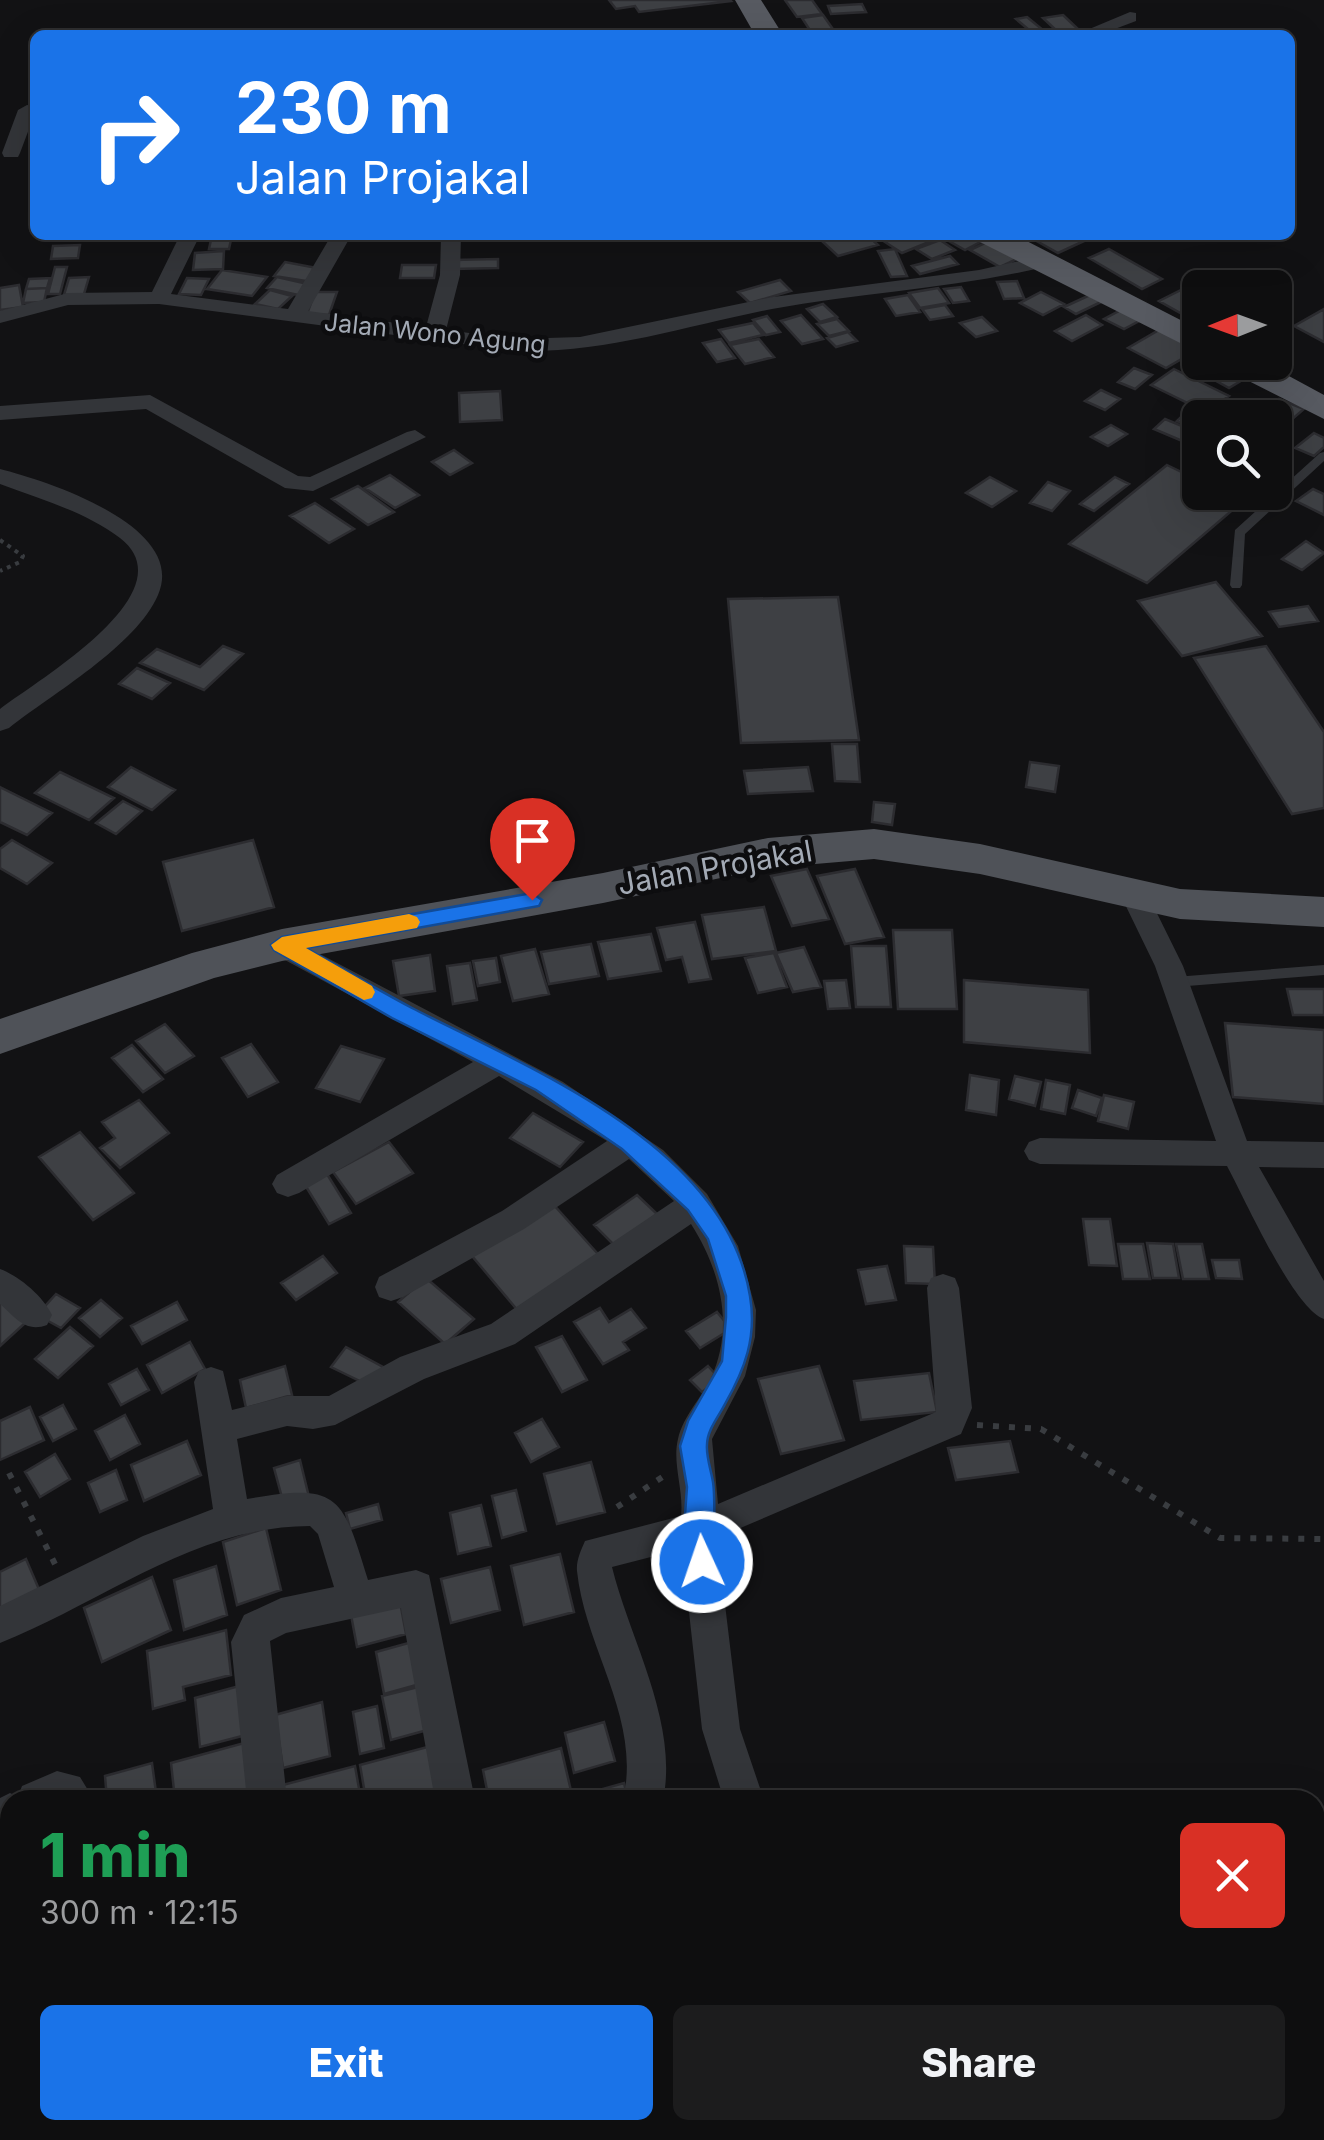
<!DOCTYPE html>
<html lang="en">
<head>
<meta charset="utf-8">
<style>
  body { margin:0; font-family:Inter,sans-serif; background:#1c1c1d; color:#f1f3f6; height:100vh; display:flex; flex-direction:column; font-size:38px; white-space:nowrap }
  * { box-sizing:border-box; margin:0 }
  p { font-size:32px; color:#9b9c9e }
  .icon { flex:none; width:55px; height:55px; fill:none; stroke:currentColor; stroke-width:2; stroke-linecap:round; stroke-linejoin:round }
  .map { position:relative; flex:1; overflow:hidden }
  .drawer { position:absolute; left:0px; top:1790px; width:1325px; height:350px; display:flex; flex-direction:column; background:#0e0e0f; border-radius:30px 30px 0 0; box-shadow:0 10px 40px #0002,0 0 0 2px #2e2e2f }
  .drawer>* { flex:none }
  .hud { position:absolute; left:30px; top:30px; width:1265px; height:210px; border-radius:15px; box-shadow:0 10px 40px #0002,0 0 0 2px #2e2e2f; background:#1a73e8; color:#fff; overflow:hidden }
  .needle { width:65px; rotate:269deg }
  .buttons { position:absolute; left:1182px; top:270px; display:grid; gap:20px }
  .buttons a { display:grid; place-items:center; width:110px; height:110px; border-radius:15px; background:#0e0e0f; box-shadow:0 10px 40px #0002,0 0 0 2px #2e2e2f; font-size:50px }
  .pin { position:absolute; display:grid; place-items:center; width:85px; height:85px; color:#fff; margin:-102px -42px; border-radius:50% 50% 50% 0; rotate:-45deg; box-shadow:0 0 10px #0007 }
  .pin .icon { rotate:45deg }
  .me { position:absolute; width:110px; margin:-55px; rotate:357deg; stroke-linejoin:round; filter:drop-shadow(0 0 8px #0008) }
  .turn { display:flex; align-items:center; gap:35px; height:210px; padding:0 40px; font-size:45px }
  .turn .icon { width:130px; height:130px; stroke-width:2.5 }
  .turn b { display:block; font-size:70px; line-height:85px }
  .round { display:grid; place-items:center; flex:none; width:105px; height:105px; border-radius:15px; background:#1c1c1d }
  .headline { display:flex; align-items:center; justify-content:space-between; height:170px; padding:0 40px }
  h1 { font-size:60px; font-weight:800; line-height:75px; color:#1e9e55 }
  .primary-button { display:flex; gap:20px; margin-top:auto; padding:20px 40px }
  .primary-button a { flex:1; height:115px; border-radius:15px; background:#1a73e8; color:#fff; font-size:40px; font-weight:800; line-height:115px; text-align:center }
  .primary-button a+a { background:#1c1c1d; color:#f1f3f6 }
  .map>svg:first-child { display:block }
  .building { fill:#3e4044; stroke:#2c2c30; stroke-width:2.5 }
  .lines { fill:none; stroke-linecap:round; stroke-linejoin:round }
  .path-far1 { stroke:#393c40; stroke-width:4; stroke-dasharray:4 5; stroke-linecap:butt }
  .path { stroke:#393c40; stroke-width:6; stroke-dasharray:6 10; stroke-linecap:butt }
  .service { fill:#333539; fill-rule:evenodd }
  .minor { fill:#333539; fill-rule:evenodd }
  .primary { fill:#4f5258; fill-rule:evenodd }
  .trunk { fill:#575a61; fill-rule:evenodd }
  .route { fill:#1a73e8; stroke:#114b97; stroke-width:2.5 }
  .slow { fill:#f59e0b }
  .labels { text-anchor:middle; stroke-width:9; stroke-linejoin:round; paint-order:stroke }
  .far-street-label { font-size:25px; fill:#a3aab5; stroke:#0d0d0f }
  .street-label { font-size:30px; fill:#a3aab5; stroke:#0d0d0f }
</style>
</head>
<body>
<div class="map">
<svg width="1324" height="2140" viewBox="0 0 1324 2140">
  <rect width="100%" height="100%" fill="#121214"/>
  <!-- building -->
  <path class="building" d="M609 0H730L731 1 639 12 635 6 616 9Z
    M785 0H812L822 14 797 17Z
    M862 4 866 12 831 14 828 6Z
    M823 15 835 32 813 35 802 18Z
    M1063 15 1080 31 1060 34 1043 18Z
    M1027 17 1049 35H1035L1016 19Z
    M212 235H232L229 249H209Z
    M844 235H867L878 245 838 256 822 241Z
    M903 235H918L929 242 902 253 885 242Z
    M975 235 984 240 965 250 940 236Z
    M1026 235H1097L1058 253Z
    M940 240 955 250 932 259 916 249Z
    M987 242 1017 259 1000 267 970 250Z
    M80 245 78 258 51 259 53 246Z
    M895 249 907 276 891 277 878 251Z
    M1109 249 1162 279 1142 289 1089 258Z
    M224 251 223 269 193 270 195 253Z
    M950 256 958 264 920 274 912 266Z
    M498 259V268L453 269V260Z
    M285 262 317 268 306 281 274 276Z
    M402 265H436L434 278H400Z
    M55 267H67L60 294H48Z
    M222 270 267 277 252 296 207 289Z
    M89 277 84 294 64 295 69 278Z
    M277 277 308 284 298 295 267 288Z
    M50 278 47 288 26 289 29 279Z
    M187 278 209 279 201 295 179 294Z
    M780 280 791 291 750 303 738 292Z
    M1017 281 1024 298 1004 299 997 282Z
    M1193 284 1200 288V324L1159 301Z
    M19 285 23 307 0 310V288Z
    M961 287 969 301 953 303 944 289Z
    M47 288 44 302 23 303 26 289Z
    M938 288 949 303 920 308 909 293Z
    M270 290 292 296 278 309 255 304Z
    M315 292H337L329 315 307 314Z
    M1041 292 1064 304 1043 315 1020 303Z
    M908 295 920 312 896 316 885 299Z
    M1090 295 1101 302 1076 314 1064 307Z
    M823 304 837 317 820 322 807 309Z
    M945 305 953 316 930 320 922 309Z
    M1324 309V342L1294 326Z
    M1121 310 1141 320 1124 329 1104 319Z
    M801 315 823 339 802 344 781 321Z
    M1086 315 1102 325 1072 341 1055 331Z
    M767 316 780 332 766 335 753 320Z
    M982 317 997 331 976 337 960 323Z
    M837 319 849 331 829 336 817 324Z
    M753 323 763 335 729 343 719 330Z
    M1159 330 1197 350 1166 368 1128 348Z
    M848 332 857 341 836 347 827 338Z
    M721 339 735 358 717 362 703 343Z
    M759 339 774 357 745 364 730 345Z
    M1200 360 1214 362 1244 379 1229 388 1189 366Z
    M1134 368 1152 375 1135 389 1118 382Z
    M1174 369 1229 396 1206 412 1151 385Z
    M1101 390 1120 399 1105 410 1085 401Z
    M500 391 502 420 460 422 459 393Z
    M1279 399 1304 409 1290 421 1267 411Z
    M1188 410 1206 418H1200V430L1177 421Z
    M1165 419 1199 433 1187 443 1154 429Z
    M1111 425 1127 434 1108 446 1091 437Z
    M1314 433 1324 438V447L1314 456 1295 448Z
    M454 450 472 463 450 475 432 462Z
    M1167 465 1200 481V492H1226L1243 501 1147 583 1069 544Z
    M390 475 419 495 395 508 365 488Z
    M990 477 1016 491 992 507 966 493Z
    M1115 477 1129 484 1094 511 1080 504Z
    M1048 482 1070 491 1052 511 1030 503Z
    M358 486 394 512 368 525 332 499Z
    M1313 489 1324 494V515L1296 501Z
    M315 503 354 529 329 543 290 516Z
    M1306 541 1324 553 1302 570 1282 559Z
    M1216 582 1262 636 1182 656 1138 601Z
    M838 597 859 740 741 743 728 599Z
    M1308 606 1318 621 1279 627 1269 612Z
    M223 646 243 654 204 690 140 663 157 649 200 667Z
    M1266 646 1324 732V808L1292 814 1194 658Z
    M137 668 170 683 152 699 119 684Z
    M832 744H857L860 782 835 781Z
    M1030 762 1059 766 1055 792 1026 787Z
    M131 767 175 790 152 810 108 787Z
    M808 767 813 791 748 794 744 771Z
    M60 772 114 798 89 820 35 793Z
    M0 787 52 813 27 835 0 822Z
    M123 801 142 811 116 834 96 823Z
    M874 802 895 804 892 825 872 822Z
    M12 840 52 863 27 884 0 868V849Z
    M253 840 274 907 182 931 163 862Z
    M807 869 829 919 792 926 771 876Z
    M855 869 884 937 845 944 817 876Z
    M764 907 776 951 712 959 702 915Z
    M695 922 711 979 689 982 682 957 666 960 657 928Z
    M893 930H952L957 1009H898Z
    M651 934 661 971 608 979 598 942Z
    M591 944 599 976 549 984 541 952Z
    M851 946H886L891 1007H856Z
    M804 947 821 987 793 992 776 953Z
    M535 949 549 994 513 1001 501 956Z
    M774 953 787 987 758 993 745 958Z
    M430 955 435 991 399 996 393 961Z
    M496 958 500 982 478 986 473 961Z
    M470 963 477 1000 453 1004 447 966Z
    M846 980 850 1008 828 1009 824 981Z
    M964 980 1088 990 1090 1053 964 1042Z
    M1287 989H1324V1015H1293Z
    M1225 1023 1324 1030V1104L1233 1097Z
    M165 1024 194 1056 165 1073 136 1041Z
    M251 1044 278 1082 248 1097 222 1058Z
    M132 1045 163 1079 143 1092 112 1058Z
    M341 1046 384 1059 360 1102 316 1088Z
    M970 1075 999 1080 996 1115 966 1110Z
    M1015 1076 1041 1082 1035 1106 1009 1099Z
    M1046 1080 1070 1085 1065 1114 1041 1109Z
    M1078 1090 1102 1098 1096 1116 1072 1108Z
    M1104 1095 1134 1102 1128 1129 1098 1121Z
    M139 1100 169 1133 120 1168 100 1148 115 1138 102 1122Z
    M533 1113 583 1142 560 1167 510 1138Z
    M80 1132 134 1193 93 1220 39 1157Z
    M389 1142 413 1173 356 1204 333 1172Z
    M327 1174 351 1213 329 1224 305 1185Z
    M637 1195 657 1214 615 1246 594 1225Z
    M553 1204 606 1263 524 1318 472 1256Z
    M1083 1219H1110L1117 1266 1089 1265Z
    M1147 1243 1173 1244 1179 1278H1153Z
    M1118 1244H1143L1150 1279H1123Z
    M1176 1244H1202L1209 1279H1183Z
    M904 1246 933 1247 935 1284 906 1283Z
    M323 1256 337 1273 296 1300 281 1283Z
    M1212 1260H1239L1242 1279 1216 1278Z
    M887 1266 896 1300 866 1304 858 1270Z
    M426 1278 474 1319 445 1344 398 1302Z
    M0 1285 36 1313 0 1346Z
    M56 1294 80 1308 61 1328 37 1315Z
    M101 1300 122 1318 100 1337 79 1318Z
    M177 1302 187 1320 142 1344 131 1326Z
    M600 1308 609 1322 631 1309 646 1328 623 1342 629 1350 603 1364 574 1322Z
    M717 1312 731 1329 700 1348 686 1331Z
    M70 1327 93 1346 58 1378 35 1359Z
    M562 1336 587 1380 562 1392 536 1347Z
    M190 1342 205 1369 162 1393 147 1365Z
    M346 1347 383 1367 370 1386 331 1367Z
    M285 1366 292 1395 246 1408 240 1380Z
    M708 1366 720 1379 702 1392 690 1380Z
    M819 1366 844 1440 781 1454 758 1379Z
    M137 1369 149 1390 121 1405 109 1384Z
    M929 1373 937 1412 861 1420 854 1381Z
    M63 1405 76 1429 53 1441 40 1417Z
    M30 1407 44 1440 0 1460V1421Z
    M125 1415 140 1444 110 1460 95 1431Z
    M542 1419 559 1447 531 1462 515 1433Z
    M187 1441 201 1475 144 1501 131 1465Z
    M1010 1441 1018 1472 956 1480 948 1448Z
    M55 1454 70 1479 40 1497 25 1472Z
    M300 1460 309 1497 284 1505 274 1468Z
    M591 1462 605 1512 557 1524 544 1474Z
    M116 1470 127 1500 100 1512 88 1483Z
    M516 1490 526 1531 502 1538 492 1496Z
    M378 1504 382 1520 350 1529 346 1513Z
    M481 1505 491 1546 458 1554 450 1513Z
    M266 1528 281 1590 237 1605 223 1542Z
    M560 1554 574 1612 524 1625 511 1566Z
    M26 1559 41 1594 0 1615V1572Z
    M216 1566 227 1615 184 1630 174 1580Z
    M490 1567 500 1610 451 1623 441 1579Z
    M152 1577 171 1630 102 1662 84 1608Z
    M400 1602 406 1634 357 1647 351 1615Z
    M226 1630 231 1675 183 1687 185 1700 153 1709 147 1651Z
    M412 1642 420 1684 384 1694 376 1652Z
    M239 1686 246 1735 200 1747 195 1698Z
    M422 1686 431 1729 391 1740 382 1696Z
    M322 1702 330 1756 283 1768 275 1715Z
    M377 1706 384 1748 360 1754 353 1712Z
    M604 1722 615 1761 574 1773 565 1733Z
    M244 1743 250 1793 224 1800H175L171 1763Z
    M431 1746 441 1800H366L360 1765Z
    M561 1748 572 1795 554 1800H489L483 1770Z
    M152 1763 157 1800H107L105 1776Z
    M355 1766 361 1800H281L279 1786Z
    M624 1783 628 1800H590L588 1793Z
    M10 1828V1868L5 1870 0 1833Z
    M10 1937V1985L7 1987 0 1967V1943Z
    M3 1999 10 2019V2054L0 2059V2001Z
    M19 2130H98L101 2138 14 2140 12 2134Z
    M521 2130H598L597 2140H520Z
    M643 2130H662L675 2136 673 2140H639Z
    M685 2130H724L723 2140H685Z
    M969 2130H1034L1035 2140H970Z
    M1049 2130H1114L1115 2140H1049Z
    M1162 2130H1237L1238 2140H1163Z"/>
  <g class="lines">
    <!-- path-far1 -->
    <path class="path-far1" d="M0 540 23 556 20 562 0 571"/>
    <!-- path -->
    <path class="path" d="M977 1425 1041 1429 1220 1538 1324 1539
      M9 1473 56 1566
      M617 1507 664 1476"/>
    <!-- service -->
    <path class="service" d="M1324 452V461L1245 534 1242 585 1240 588H1232L1230 585 1235 530 1320 453Z
      M1324 965V975L1175 987 1168 982 1175 977Z"/>
    <!-- minor -->
    <path class="minor" d="M1130 12 1136 13V21L1099 35H1075Z
      M27 105 33 106 35 113 20 153 18 157H4L2 153 18 110Z
      M180 235H200L171 294 288 309 328 241 338 235 348 241 308 311 426 327 440 275 441 235H461L460 275 446 330 515 339 580 337 773 297 979 270 1046 255 1056 261 1053 265C960 288 866 292 772 309 685 326 604 354 515 351L159 304 68 305 0 323V311L68 293 152 292Z
      M150 395 298 476 310 477 407 432 415 430 426 437 313 491 285 488 146 409 0 420V406Z
      M0 469C47 481 188 526 158 595 136 646 52 694 9 728L0 731V709C36 681 190 592 120 538 86 512 40 499 0 484Z
      M1135 886 1145 889 1183 966 1247 1141 1324 1142V1168L1259 1167 1324 1281V1319C1293 1308 1245 1199 1227 1166L1040 1164 1029 1160 1024 1151 1029 1142 1040 1138 1216 1141 1155 966 1121 896 1125 889Z
      M282 934 563 1082 663 1150 707 1194 738 1246 756 1310 755 1337 745 1376 712 1439 718 1504 936 1412 927 1288 931 1278 943 1274 955 1278 959 1288 972 1408 961 1434 717 1538 740 1729 764 1800H724L702 1729 682 1549 612 1567C630 1640 679 1723 663 1800H623C642 1719 585 1649 577 1571 576 1561 581 1550 585 1541L681 1516C684 1491 672 1463 678 1439 683 1416 701 1399 711 1378 735 1326 720 1269 691 1224L515 1344 424 1379 335 1425 313 1429 287 1426 237 1439 247 1499C340 1482 342 1496 368 1580L416 1570 429 1575 475 1800H435L401 1608 286 1633 270 1641 287 1800H247L231 1642 244 1615 281 1598 334 1587 318 1534 310 1526C195 1526 103 1602 0 1643V1606L143 1536 213 1509 194 1382 199 1371 211 1367 223 1371 232 1410 287 1396H329L400 1357 491 1324 674 1201 629 1159 524 1229 403 1297 391 1301 379 1297 375 1287 379 1277 502 1211 607 1141 499 1076 299 1193 288 1197 277 1193 272 1184 277 1175 473 1062 272 953 268 945 272 937Z
      M0 1269C19 1276 43 1296 52 1315L47 1325C25 1333 15 1317 0 1304Z
      M57 1771 80 1777 94 1800H10V1835L0 1839V1798L10 1793 18 1797 22 1786Z
      M1316 1844 1324 1847V1966L1315 1963Z
      M10 2046V2092L0 2096V2050Z
      M472 2130H516L512 2140H468Z
      M717 2130H761V2140H717Z
      M927 2130H971V2140H927Z
      M1120 2130H1164L1165 2140H1121Z"/>
    <!-- primary -->
    <path class="primary" d="M874 829 980 844 1180 889 1324 897V927L1180 919 980 874 874 859 768 868 603 903 282 961 214 978 0 1054V1019L192 953 282 929 603 873 768 838Z"/>
    <!-- trunk -->
    <path class="trunk" d="M735 0H761L783 35H755Z
      M975 235H1015L1200 330V353L980 242Z
      M1221 362H1263L1324 395V419L1225 369Z"/>
  </g>
  <!-- route -->
  <path class="route" d="M532 893 542 900 539 906 306 948C341 968 376 989 412 1008 531 1069 726 1146 750 1296 757 1337 745 1369 725 1404 719 1416 707 1430 707 1445 706 1456 711 1470 713 1482 715 1494 715 1563 711 1571L702 1575 692 1571 684 1529 687 1487 680 1446 688 1421 722 1361 726 1317V1296L708 1239 688 1210 622 1149 536 1090 392 1018 274 950 271 945 282 937Z"/>
  <!-- slow -->
  <path class="slow" d="M409 914 417 917 420 922 417 928 306 948 372 986 375 992 372 998 364 1000 274 950 271 945 282 937Z"/>
  <g class="labels">
    <!-- far-street labels -->
    <g class="far-street-label">
      <text transform="translate(435 333) rotate(6)" y="9">Jalan Wono Agung</text>
    </g>
    <!-- street labels -->
    <g class="street-label">
      <text transform="translate(715 868) rotate(-10)" y="10">Jalan Projakal</text>
    </g>
  </g>
</svg>
<div class="buttons">
<a><svg class="needle" viewBox="-14 -14 28 28"><path d="M0-13l5 13h-10z" fill="#e53935"/><path d="M0 13l5-13h-10z" fill="#9b9c9e"/></svg></a>
<a><svg class="icon" aria-label="search" viewBox="0 0 24 24"><circle cx="10" cy="10" r="6"/><path d="M15 15l6 6"/></svg></a>
</div>
<div class="pin" style="left:532px;top:900px;background:#d93025"><svg class="icon" aria-label="arrive" viewBox="0 0 24 24"><path d="M6 21V4h12l-3 4 3 4H6"/></svg></div>
<svg class="me" style="left:702px;top:1562px" viewBox="-20 -20 40 40"><circle r="17" fill="#1a73e8" stroke="#fff" stroke-width="3"/><path d="M0-11L8 9 0 5-8 9z" fill="#fff"/></svg>
<div class="hud">
<div class="turn"><svg class="icon" aria-label="right" viewBox="0 0 24 24"><path d="M7 20v-9h11M14 6l5 5-5 5"/></svg><div><b>230 m</b>Jalan Projakal</div></div>
</div>
<section class="drawer">
<div class="headline"><div><h1>1 min</h1><p>300 m · 12:15</p></div><a class="round" style="background:#d93025;color:#fff"><svg class="icon" aria-label="close" viewBox="0 0 24 24"><path d="M6 6l12 12M18 6L6 18"/></svg></a></div>
<div class="primary-button"><a>Exit</a><a>Share</a></div>
</section>
</div>
</body>
</html>
